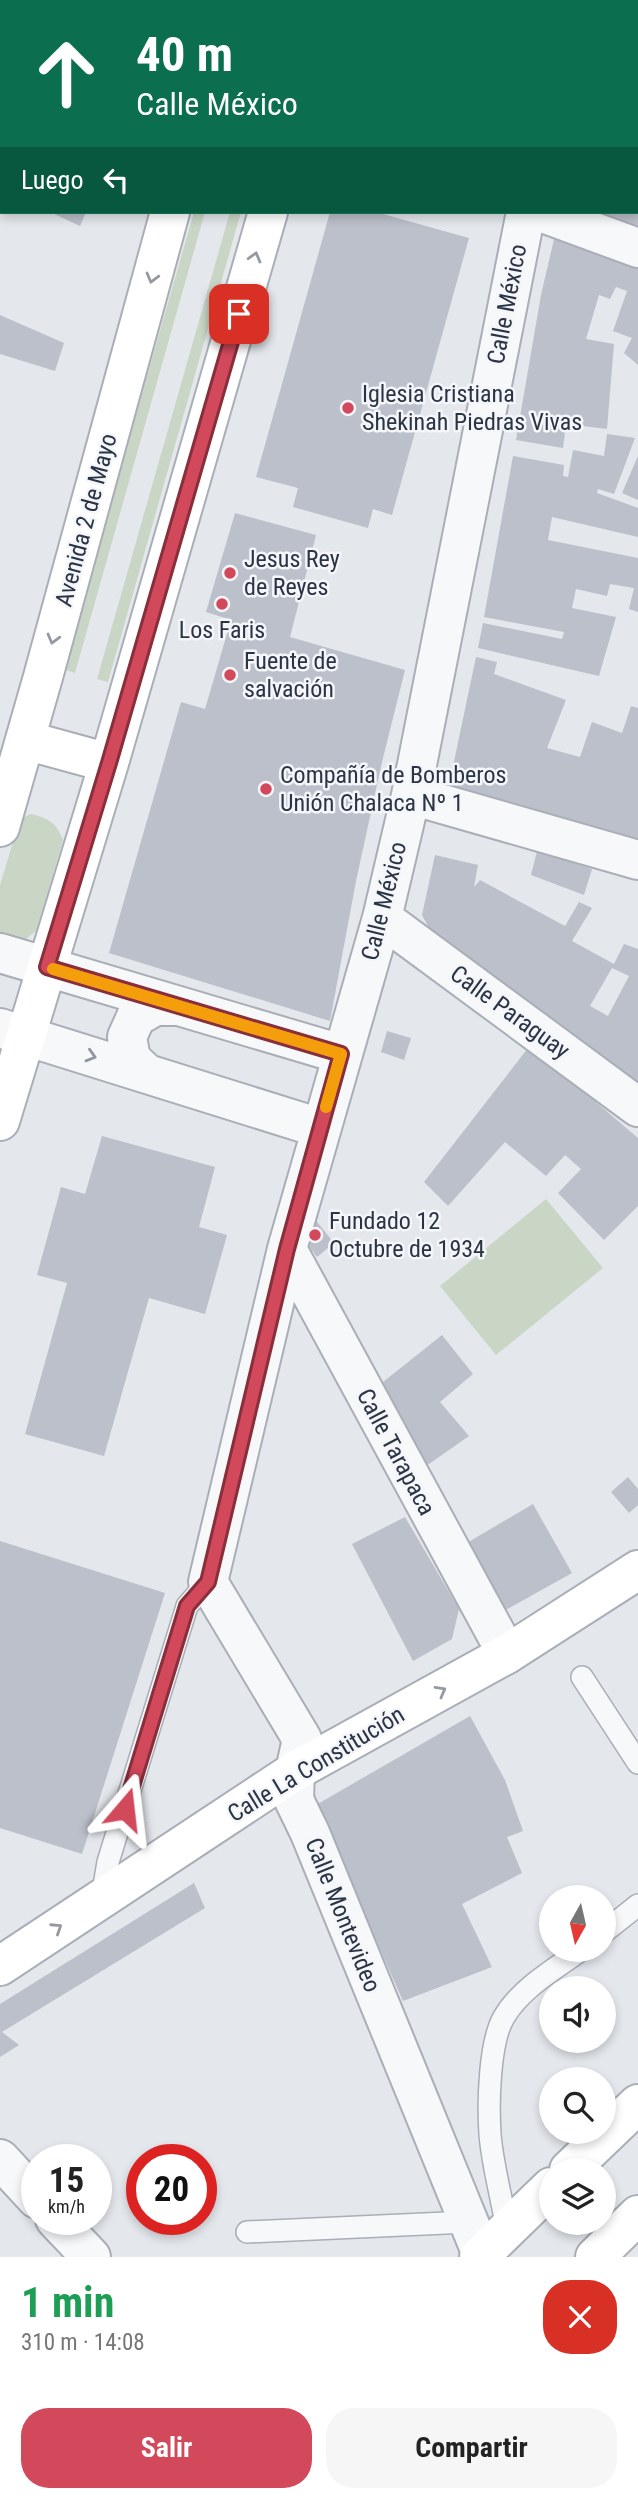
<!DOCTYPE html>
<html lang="es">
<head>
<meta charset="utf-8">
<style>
  body { margin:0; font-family:"Roboto Condensed",sans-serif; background:#f6f6f6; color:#222; height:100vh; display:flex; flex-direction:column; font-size:26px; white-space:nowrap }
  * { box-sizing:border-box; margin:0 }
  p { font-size:23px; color:#767676 }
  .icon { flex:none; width:38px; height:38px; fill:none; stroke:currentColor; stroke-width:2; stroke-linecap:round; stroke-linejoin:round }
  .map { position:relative; height:2257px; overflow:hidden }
  .sheet { display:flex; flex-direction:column; background:#fff; flex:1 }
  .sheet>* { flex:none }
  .hud { position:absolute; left:0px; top:0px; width:639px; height:214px; box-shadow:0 4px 10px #0003; background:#0b6e4f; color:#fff; overflow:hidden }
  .needle { width:46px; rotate:188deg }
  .controls { position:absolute; left:539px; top:1885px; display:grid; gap:14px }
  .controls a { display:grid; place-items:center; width:77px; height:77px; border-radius:50%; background:#fff; box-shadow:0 4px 10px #0003; font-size:35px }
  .speed { position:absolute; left:21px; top:2144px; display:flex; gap:14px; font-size:35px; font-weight:700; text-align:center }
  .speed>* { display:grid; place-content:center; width:91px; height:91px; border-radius:50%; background:#fff; box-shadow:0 4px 10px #0003; line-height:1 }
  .speed small { font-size:18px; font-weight:400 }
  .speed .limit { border:10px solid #d22; background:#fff; color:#111 }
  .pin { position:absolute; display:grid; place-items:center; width:60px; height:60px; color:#fff; margin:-30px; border-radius:14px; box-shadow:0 4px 10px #0006 }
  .me { position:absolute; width:77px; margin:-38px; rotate:17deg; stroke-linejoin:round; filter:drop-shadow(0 0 5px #0008) }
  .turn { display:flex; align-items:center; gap:24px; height:147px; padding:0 21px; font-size:32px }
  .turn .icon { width:91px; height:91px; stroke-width:2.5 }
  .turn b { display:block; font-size:49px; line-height:60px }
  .then { display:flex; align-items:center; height:66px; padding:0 21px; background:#0003; gap:14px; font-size:26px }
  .round { display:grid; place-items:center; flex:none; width:74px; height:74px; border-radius:28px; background:#f6f6f6 }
  .summary { display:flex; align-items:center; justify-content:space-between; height:119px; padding:0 21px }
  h1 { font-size:42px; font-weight:700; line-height:52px; color:#1e9e55 }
  .primary-button { display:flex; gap:14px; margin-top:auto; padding:14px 21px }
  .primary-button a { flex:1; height:80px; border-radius:28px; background:#d1495b; color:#fff; font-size:28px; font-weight:700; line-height:80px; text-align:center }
  .primary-button a+a { background:#f6f6f6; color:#222 }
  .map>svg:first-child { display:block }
  .green { fill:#c9d6c5 }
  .building { fill:#bbc0ca; fill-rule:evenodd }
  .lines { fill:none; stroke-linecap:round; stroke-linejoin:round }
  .lane-casing { stroke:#a9aeb7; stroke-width:24 }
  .street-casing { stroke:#a9aeb7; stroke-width:42 }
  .secondary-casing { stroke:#a9aeb7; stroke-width:42 }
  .lane { stroke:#f7f8fa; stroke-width:21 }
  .street { stroke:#f7f8fa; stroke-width:38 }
  .secondary { stroke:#fff; stroke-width:38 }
  .oneway { stroke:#959aa2 }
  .oneway2 { stroke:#9196a0 }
  .route-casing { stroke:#882f3b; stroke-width:18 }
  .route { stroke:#d1495b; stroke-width:12 }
  .slow { stroke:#f59e0b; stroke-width:12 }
  .poi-dot { fill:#d1495b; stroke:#f4f6f9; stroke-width:2.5 }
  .labels { text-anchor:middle; stroke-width:5; stroke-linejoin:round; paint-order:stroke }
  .street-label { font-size:24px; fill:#2b3445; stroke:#f4f6f9 }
  .poi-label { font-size:24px; fill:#2b3445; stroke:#f4f6f9; text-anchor:start }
</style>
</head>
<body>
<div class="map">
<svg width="638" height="2257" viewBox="0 0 638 2257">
  <rect width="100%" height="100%" fill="#e4e7ec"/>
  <!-- green -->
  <path class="green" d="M194 212H205L75 673 63 669Z
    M230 212H241L108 682 97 679Z
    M31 814C48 818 57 823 63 840L36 931 26 939 9 944 0 934V885L20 819Z
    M546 1199 603 1268 496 1355 440 1286Z"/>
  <!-- building -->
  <path class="building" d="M50 212H86L80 226Z
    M330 212H376L469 238 392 515 373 509 368 528 293 507 298 488 256 477Z
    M588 212H638V228Z
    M555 235 638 268V365L624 353 632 338 613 331 627 291 616 287 610 299 599 295 586 339 614 344 607 429 566 424 563 448 516 440 541 295Z
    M0 315 64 343 55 371 0 354Z
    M607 434 635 438 614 494 598 489 597 493 638 508V537L552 517 548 540 638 558V612L629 609 634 588 610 584 607 596 576 589 572 608 616 617 599 676 478 648 483 623 562 639 564 632 484 617 513 456 564 465 563 476 568 477 573 450 604 456Z
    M638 456V500L622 493Z
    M235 513 316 535 290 637 405 670 382 762 356 881 330 1021 109 953 181 702 205 709 231 620 206 612Z
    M476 657 497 662 494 674 566 700 547 748 580 757 592 722 622 733 631 706 638 708V845L448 790Z
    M537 851 592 869 584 895 531 875Z
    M435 855 478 865 474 887 480 880 565 926 579 902 592 908 572 941 614 964 624 944 638 949V1085L534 1006 430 930 422 915ZM612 968 629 976 608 1016 590 1006Z
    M387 1031 411 1038 404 1060 381 1052Z
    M528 1048 564 1075 638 1138V1206L604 1240 558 1193 581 1169 565 1155 546 1176 505 1142 448 1206 424 1182Z
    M102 1136 215 1167 199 1227 227 1235 205 1314 149 1298 104 1456 25 1434 67 1283 37 1275 61 1187 85 1194Z
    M306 1208 334 1243 317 1257 304 1239Z
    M442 1335 473 1374 440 1402 469 1436 419 1471 378 1386Z
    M628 1477 638 1489V1505L629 1513 611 1492Z
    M533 1504 572 1573 495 1616 460 1547Z
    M405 1517 459 1609 452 1639 413 1661 352 1544Z
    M0 1541 165 1593 82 1854 0 1828Z
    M470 1716 505 1780 523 1831 507 1837 522 1873 462 1904 492 1967 403 2001 316 1805Z
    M194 1883 205 1908 2 2032 19 2045 0 2057V2004Z"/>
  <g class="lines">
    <defs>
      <path id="lane" d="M419 0V2
        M582 1677 638 1763
        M102 1898 108 1862 187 1606 208 1582
        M604 1932 638 1905
        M507 2229C502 2199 492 2163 490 2134 488 2104 489 2042 504 2017 521 1988 555 1969 581 1950
        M247 2232 468 2222"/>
      <path id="street" d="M116 0 119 2
        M572 2 573 0
        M540 212 638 248
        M411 795 638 860
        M382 918 638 1107
        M0 953 341 1054
        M0 1028 320 1128
        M146 1073 131 1059 127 1037 136 1017 155 1006H177
        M287 1249 507 1654
        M0 2159 37 2199
        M55 2219 91 2257
        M483 2257 310 1833 294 1800 295 1771 302 1739 208 1582 287 1249 382 918 411 795 526 212"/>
      <path id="secondary" d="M226 2V0
        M323 2V0
        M25 740 109 763
        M0 827 43 677 170 212
        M0 1121 109 763 268 212
        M0 1966 295 1771 507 1654 638 1570
        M569 2170 638 2104
        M479 2257 551 2187
        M595 2257 638 2215"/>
    </defs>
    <!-- lane casing -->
    <use href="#lane" class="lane-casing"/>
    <!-- street casing -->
    <use href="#street" class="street-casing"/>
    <!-- secondary casing -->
    <use href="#secondary" class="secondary-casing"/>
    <!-- lane -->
    <use href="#lane" class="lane"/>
    <!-- street -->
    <use href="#street" class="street"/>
    <!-- secondary -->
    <use href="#secondary" class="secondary"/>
  </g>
  <!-- one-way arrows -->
  <defs><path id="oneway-chevron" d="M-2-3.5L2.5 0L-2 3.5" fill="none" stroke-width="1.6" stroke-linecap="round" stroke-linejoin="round" transform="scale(1.75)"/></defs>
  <g class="oneway">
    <use href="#oneway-chevron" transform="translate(255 257) rotate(-74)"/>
    <use href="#oneway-chevron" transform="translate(152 278) rotate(105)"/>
    <use href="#oneway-chevron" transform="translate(53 639) rotate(105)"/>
    <use href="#oneway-chevron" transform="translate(441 1691) rotate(-29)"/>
    <use href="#oneway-chevron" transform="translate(57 1928) rotate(-33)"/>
  </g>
  <use class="oneway2" href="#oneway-chevron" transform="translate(91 1056) rotate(17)"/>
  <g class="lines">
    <defs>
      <path id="route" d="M125 1809 187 1606 208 1582 287 1249 341 1054 47 967 109 763 239 314"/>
    </defs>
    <!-- route casing -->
    <use href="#route" class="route-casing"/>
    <!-- route -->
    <use href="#route" class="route"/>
    <!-- slow -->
    <path class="slow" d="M53 969 341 1054 326 1107"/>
  </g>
  <!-- markers -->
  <g class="poi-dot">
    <circle cx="348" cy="408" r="7"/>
    <circle cx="230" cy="573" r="7"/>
    <circle cx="222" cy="604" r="7"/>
    <circle cx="230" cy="675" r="7"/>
    <circle cx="266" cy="789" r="7"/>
    <circle cx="315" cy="1235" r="7"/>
  </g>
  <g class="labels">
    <!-- street labels -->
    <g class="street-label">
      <text transform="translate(507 304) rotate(-79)" y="8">Calle México</text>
      <text transform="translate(86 520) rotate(-75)" y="8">Avenida 2 de Mayo</text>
      <text transform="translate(384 901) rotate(-76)" y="8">Calle México</text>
      <text transform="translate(510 1012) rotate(36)" y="8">Calle Paraguay</text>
      <text transform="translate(396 1452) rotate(62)" y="8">Calle Tarapaca</text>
      <text transform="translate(316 1764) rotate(-31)" y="8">Calle La Constitución</text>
      <text transform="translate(343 1915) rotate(68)" y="8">Calle Montevideo</text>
    </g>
    <!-- poi labels -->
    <g class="poi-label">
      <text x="362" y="402">Iglesia Cristiana<tspan x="362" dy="28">Shekinah Piedras Vivas</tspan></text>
      <text x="244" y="567">Jesus Rey<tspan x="244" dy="28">de Reyes</tspan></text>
      <text x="222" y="638" text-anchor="middle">Los Faris</text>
      <text x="244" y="669">Fuente de<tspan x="244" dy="28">salvación</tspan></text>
      <text x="280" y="783">Compañía de Bomberos<tspan x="280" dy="28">Unión Chalaca Nº 1</tspan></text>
      <text x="329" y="1229">Fundado 12<tspan x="329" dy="28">Octubre de 1934</tspan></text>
    </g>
  </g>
</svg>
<div class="controls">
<a><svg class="needle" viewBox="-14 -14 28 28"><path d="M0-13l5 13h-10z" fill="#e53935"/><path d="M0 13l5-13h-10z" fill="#767676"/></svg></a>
<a><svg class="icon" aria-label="sound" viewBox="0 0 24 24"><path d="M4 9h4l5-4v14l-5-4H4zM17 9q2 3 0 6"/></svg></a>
<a><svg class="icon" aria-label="search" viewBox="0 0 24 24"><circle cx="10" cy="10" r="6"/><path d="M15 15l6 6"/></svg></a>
<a><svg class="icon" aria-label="layers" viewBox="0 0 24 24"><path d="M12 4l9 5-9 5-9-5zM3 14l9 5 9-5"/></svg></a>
</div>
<div class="speed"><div>15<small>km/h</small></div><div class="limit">20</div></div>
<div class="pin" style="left:239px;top:314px;background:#d93025"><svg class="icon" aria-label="arrive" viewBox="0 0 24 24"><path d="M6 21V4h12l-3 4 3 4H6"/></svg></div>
<svg class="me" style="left:125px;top:1809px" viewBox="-20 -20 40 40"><path d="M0-17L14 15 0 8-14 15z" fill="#d1495b" stroke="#fff" stroke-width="4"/></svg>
<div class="hud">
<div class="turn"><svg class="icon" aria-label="ahead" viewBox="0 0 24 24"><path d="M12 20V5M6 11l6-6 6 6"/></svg><div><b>40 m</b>Calle México</div></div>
<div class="then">Luego<svg class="icon" aria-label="left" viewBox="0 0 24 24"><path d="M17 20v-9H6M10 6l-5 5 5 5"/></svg></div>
</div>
</div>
<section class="sheet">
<div class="summary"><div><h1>1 min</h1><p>310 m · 14:08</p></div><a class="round" style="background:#d93025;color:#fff"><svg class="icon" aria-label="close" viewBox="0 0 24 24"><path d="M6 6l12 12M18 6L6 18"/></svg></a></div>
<div class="primary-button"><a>Salir</a><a>Compartir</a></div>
</section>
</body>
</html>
